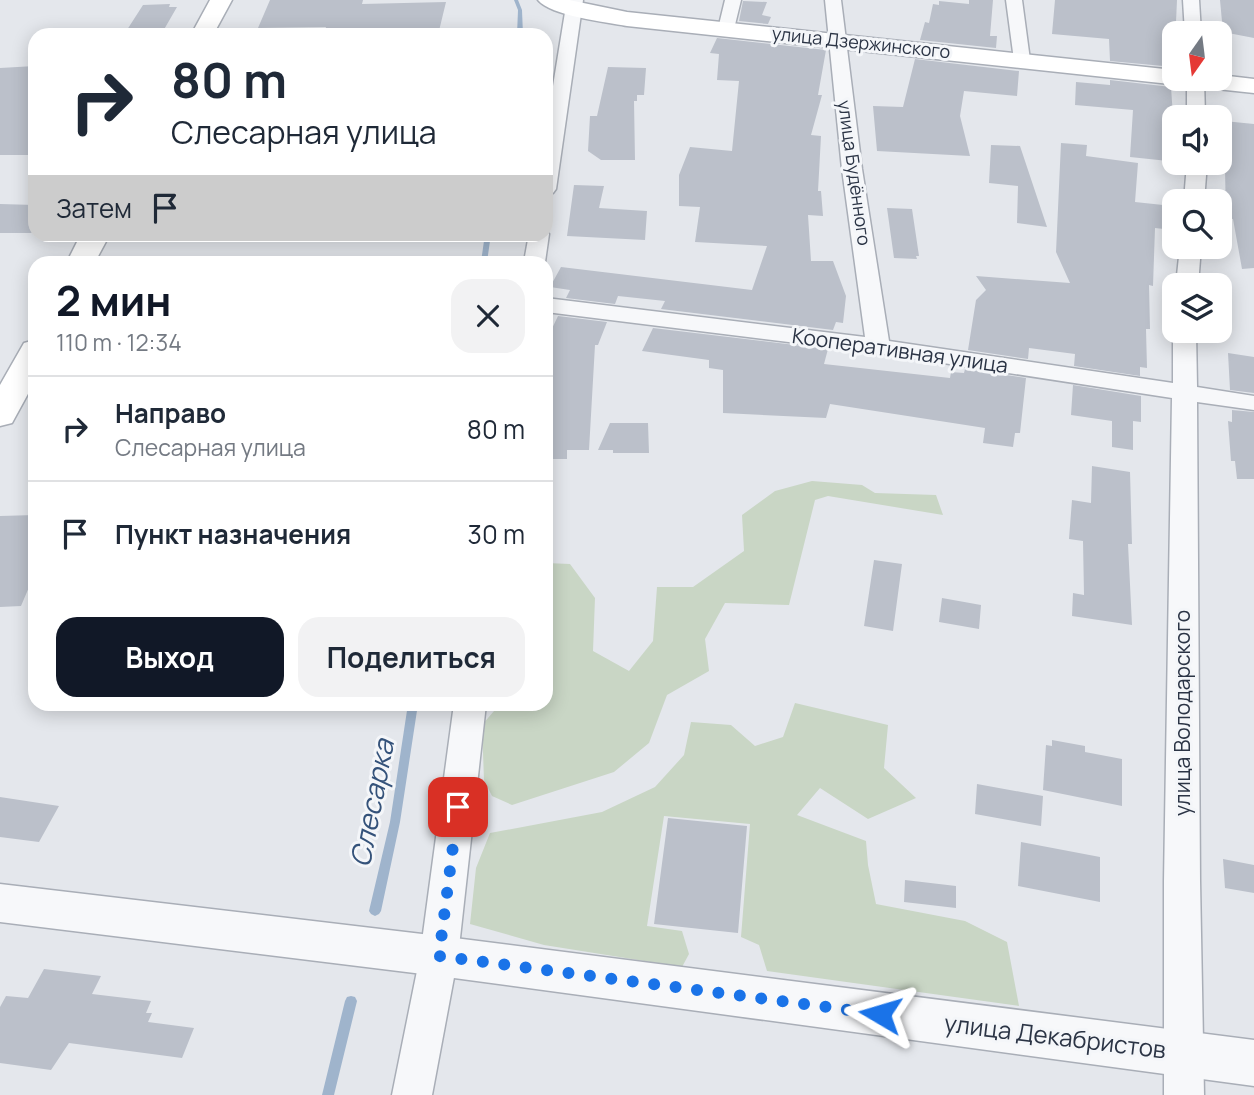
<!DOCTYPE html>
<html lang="ru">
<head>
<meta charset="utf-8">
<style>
  body { margin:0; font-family:Manrope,sans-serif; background:#f2f2f3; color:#1f2937; height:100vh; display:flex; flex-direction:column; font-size:26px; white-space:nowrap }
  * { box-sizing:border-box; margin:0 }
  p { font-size:23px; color:#747a83 }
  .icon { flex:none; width:38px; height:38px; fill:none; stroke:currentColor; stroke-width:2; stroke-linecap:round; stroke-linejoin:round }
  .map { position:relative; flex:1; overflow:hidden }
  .side { position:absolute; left:28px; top:256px; width:525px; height:455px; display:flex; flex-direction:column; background:#fff; border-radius:21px; box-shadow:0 4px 18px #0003 }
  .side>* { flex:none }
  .banner { position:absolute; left:28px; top:28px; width:525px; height:214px; border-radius:21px; box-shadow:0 4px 18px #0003; background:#fff; color:#1f2937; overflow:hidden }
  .needle { width:46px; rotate:194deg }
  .fabs { position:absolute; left:1162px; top:21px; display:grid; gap:14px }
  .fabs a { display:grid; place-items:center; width:70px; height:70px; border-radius:14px; background:#fff; box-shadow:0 4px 18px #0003; font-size:35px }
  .pin { position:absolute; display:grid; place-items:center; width:60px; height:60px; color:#fff; margin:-30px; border-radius:14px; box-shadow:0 4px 10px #0006 }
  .me { position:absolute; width:77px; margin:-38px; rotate:277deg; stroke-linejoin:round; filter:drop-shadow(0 0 5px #0008) }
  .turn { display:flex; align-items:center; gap:24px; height:147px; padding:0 28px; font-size:32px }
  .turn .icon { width:91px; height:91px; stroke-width:2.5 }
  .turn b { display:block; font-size:49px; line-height:60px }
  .then { display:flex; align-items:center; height:66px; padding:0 28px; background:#0003; gap:14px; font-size:26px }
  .round { display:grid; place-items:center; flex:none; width:74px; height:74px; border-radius:21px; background:#f2f2f3 }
  .summary { display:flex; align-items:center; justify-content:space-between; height:119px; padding:0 28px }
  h1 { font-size:42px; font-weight:700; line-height:52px; color:#111827 }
  .cta { display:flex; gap:14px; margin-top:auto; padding:14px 28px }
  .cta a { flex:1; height:80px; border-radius:21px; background:#111827; color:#fff; font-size:28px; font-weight:700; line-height:80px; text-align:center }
  .cta a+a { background:#f2f2f3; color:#1f2937 }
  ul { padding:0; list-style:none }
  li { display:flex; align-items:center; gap:21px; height:105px; padding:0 28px; border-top:2px solid #e0e1e3 }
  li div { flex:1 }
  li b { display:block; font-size:26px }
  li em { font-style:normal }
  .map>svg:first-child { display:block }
  .green { fill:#c9d6c5 }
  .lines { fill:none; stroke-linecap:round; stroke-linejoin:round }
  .stream { fill:#9fb4cc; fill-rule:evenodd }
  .building { fill:#bbc0ca }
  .minor-casing { stroke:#a9aeb7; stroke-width:3 }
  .tertiary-casing { stroke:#a9aeb7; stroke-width:3 }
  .secondary-casing { stroke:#a9aeb7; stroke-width:3 }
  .minor { fill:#f7f8fa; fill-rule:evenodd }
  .tertiary { fill:#f7f8fa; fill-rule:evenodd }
  .secondary { fill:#fff; fill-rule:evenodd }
  .route { stroke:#1a73e8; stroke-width:12; stroke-dasharray:0 21.6 }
  .labels { text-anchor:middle; stroke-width:6; stroke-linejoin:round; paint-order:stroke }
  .far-street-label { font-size:18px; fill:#2b3445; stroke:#f4f6f9 }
  .street-label { font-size:21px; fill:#2b3445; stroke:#f4f6f9 }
  .near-street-label { font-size:24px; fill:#2b3445; stroke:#f4f6f9 }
  .near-water-label { font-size:28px; font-style:italic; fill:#34527a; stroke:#f4f6f9 }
</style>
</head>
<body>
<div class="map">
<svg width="1254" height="1095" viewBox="0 0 1254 1095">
  <rect width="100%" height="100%" fill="#e4e7ec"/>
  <!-- green -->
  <path class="green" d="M812 481 862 485 875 493 936 495 943 515 828 496 815 500 789 605 725 603 705 639 709 671 667 695 649 743 614 772 512 805 492 796 484 780 482 725 500 704H546V563L570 564 595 598 593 651 629 671 653 641 657 587H693L744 551 742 515 775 491Z
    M795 703 888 725 884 768 916 798 868 819 820 788 797 815 866 841 868 865 876 904 965 921 1007 942 1019 1006 767 971 759 945 741 937 750 824 664 816 647 926 682 931 689 954 682 967 544 945 470 924 476 868 490 833 602 812 655 787 684 755 691 722 731 725 755 746 783 737Z"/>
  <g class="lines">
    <!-- stream -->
    <path class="stream" d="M514 0H518L522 10 523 35H517L518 10Z
      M485 234H491L487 262H481Z
      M408 704H418L400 822 381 911 379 914 375 916 371 914 369 911 390 822Z
      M351 996 355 997 357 1001 334 1095H322L345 1001 347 997Z"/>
  </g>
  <!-- building -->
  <path class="building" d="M270 0H363L362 4 446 2 438 35H324L326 27 258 28Z
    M969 0H993L990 36H997L996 48 920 40 925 22 929 23 933 4 939 5V1L969 4Z
    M1055 0H1177L1174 67 1110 61 1109 39 1052 34Z
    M1220 0H1254V38L1223 32Z
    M743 1 767 2 762 15 771 17 768 24 739 21Z
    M170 4 169 7H177L162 33H125L143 5Z
    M717 38 826 50 818 95H822L811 135 821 136 818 191H821L823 216 808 215 811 261H833L846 296 843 323 836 322 833 330 661 309 665 301 618 296 615 304 566 298 570 290 550 287 561 267 752 290 767 246 695 242 700 207 679 206V175L690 147 732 151 739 81 717 80 719 54 710 53Z
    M915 59 1019 71 1017 96 964 91 960 116 970 156 877 151 873 106 903 107Z
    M35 66V155H0V68Z
    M608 67 646 68 644 95H637V101H634L635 160H601L588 151 590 116H597Z
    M1110 80 1171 87 1173 116 1164 115 1168 161 1130 157 1133 110 1075 105 1076 82 1110 85Z
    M1224 121 1254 124V268L1242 269 1233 219 1226 218Z
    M1061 143 1087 145 1086 156 1138 163 1135 202 1163 205 1164 229 1155 228 1153 286 1149 285 1150 329H1146L1147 368 1140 367V376L1074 366 1075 354 1029 348 1028 359 968 350 976 300 986 290 976 276 1070 283 1056 252Z
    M991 145 1020 146 1047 227 1017 223 1018 186 989 183Z
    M574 185 604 186 599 208 647 211 645 240 567 236Z
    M0 204 35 205V233H0Z
    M887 208 912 209 919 256H916L917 259 894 258Z
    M558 316 607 322 598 345H595L589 450H567V459H546V341Z
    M653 328 828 349 824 364 950 378 951 372 964 373 965 369 1026 378 1020 433H1015L1013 447 983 443 985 428 830 404 826 418 723 413V370L709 368V360L642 351Z
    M1228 353 1254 357V393L1230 390Z
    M1073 385 1141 396V422L1133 421V450L1112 447V421L1071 415Z
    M1232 410 1254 412V479H1237L1235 461H1231L1228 421 1232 422Z
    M610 423H648L649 453H613V450H598Z
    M1092 466 1130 472 1132 544H1128L1132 625 1072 616 1073 593 1084 595 1083 541 1069 539 1072 500 1091 503Z
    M35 515V573L21 606 0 607V516Z
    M874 560 902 564 893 631 864 626Z
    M942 598 981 605 979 629 939 622Z
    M1052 740 1085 746V752L1122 759V806L1043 790 1046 745 1052 746Z
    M977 784 1043 796 1041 826 975 814Z
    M0 797 59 806 39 842 0 837Z
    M668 818 747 826 738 933 654 924Z
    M1021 842 1100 857V902L1018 886Z
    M1223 859 1254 865V893L1225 888Z
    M905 880 956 886V908L904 902Z
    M44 969 101 976 92 994 151 1001 146 1013H152L148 1022 194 1028 182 1058 69 1043 51 1070 0 1063V1007L6 996 28 998Z"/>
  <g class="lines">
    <defs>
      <path id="minor" d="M567 0H583L556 189 553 193 546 195V129Z
        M725 0H741L734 29 726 34 718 29Z
        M825 0H841L862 169 889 341 1173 383V331H1196L1197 387 1254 396V410L1197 402 1200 881 1204 1095H1164V881L1172 398 878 353 546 312V298L865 337 842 169Z
        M1006 0H1022L1030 60 1028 64 1022 65 1014 60Z
        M1183 0H1199L1201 33H1185Z
        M1187 79H1204L1205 117H1187Z
        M1187 163H1207L1204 201H1184Z
        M546 230 549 234 545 262H524L529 234H546Z
        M1180 247H1201L1198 285H1176Z
        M454 704H486L458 956 432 1095H392L420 956Z"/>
      <path id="tertiary" d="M0 884 439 936 1254 1040V1086L439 976 0 922Z"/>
      <path id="secondary" d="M210 0H232L213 35H191Z
        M538 0H569L627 12 1174 70V79H1220V75L1254 79V93L627 26C606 22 551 16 538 0Z
        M81 234H110L95 262H67Z
        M35 340V381L12 423 0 426V385L24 343Z"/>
    </defs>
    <!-- minor casing -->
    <use href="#minor" class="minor-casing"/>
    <!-- tertiary casing -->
    <use href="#tertiary" class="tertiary-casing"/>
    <!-- secondary casing -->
    <use href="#secondary" class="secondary-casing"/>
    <!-- minor -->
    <use href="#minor" class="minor"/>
    <!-- tertiary -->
    <use href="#tertiary" class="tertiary"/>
    <!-- secondary -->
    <use href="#secondary" class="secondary"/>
  </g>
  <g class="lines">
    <!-- route -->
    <path class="route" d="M458 807 439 956 880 1014"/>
  </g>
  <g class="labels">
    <!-- far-street labels -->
    <g class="far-street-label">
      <text transform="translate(861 43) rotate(6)" y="6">улица Дзержинского</text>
      <text transform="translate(854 173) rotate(82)" y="6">улица Будённого</text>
    </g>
    <!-- street labels -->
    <g class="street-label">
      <text transform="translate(900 351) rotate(8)" y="7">Кооперативная улица</text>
      <text transform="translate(1183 713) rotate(-90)" y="7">улица Володарского</text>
    </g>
    <!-- near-street labels -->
    <g class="near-street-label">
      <text transform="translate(1055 1037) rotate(7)" y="8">улица Декабристов</text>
    </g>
    <!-- near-water labels -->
    <g class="near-water-label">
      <text transform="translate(372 803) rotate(-79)" y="10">Слесарка</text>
    </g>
  </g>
</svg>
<div class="fabs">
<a><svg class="needle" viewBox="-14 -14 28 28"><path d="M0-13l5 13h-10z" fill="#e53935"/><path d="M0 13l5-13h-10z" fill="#747a83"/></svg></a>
<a><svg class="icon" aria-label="sound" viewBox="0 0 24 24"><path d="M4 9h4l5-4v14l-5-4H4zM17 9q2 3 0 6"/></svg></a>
<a><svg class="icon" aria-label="search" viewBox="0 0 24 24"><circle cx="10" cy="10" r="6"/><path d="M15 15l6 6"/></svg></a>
<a><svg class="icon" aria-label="layers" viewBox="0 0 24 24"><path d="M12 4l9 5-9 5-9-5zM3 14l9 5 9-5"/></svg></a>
</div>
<div class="pin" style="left:458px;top:807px;background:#d93025"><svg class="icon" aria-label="arrive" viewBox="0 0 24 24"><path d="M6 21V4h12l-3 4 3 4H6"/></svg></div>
<svg class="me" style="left:880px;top:1014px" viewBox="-20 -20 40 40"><path d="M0-17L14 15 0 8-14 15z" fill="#1a73e8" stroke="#fff" stroke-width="4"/></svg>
<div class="banner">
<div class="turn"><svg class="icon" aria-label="right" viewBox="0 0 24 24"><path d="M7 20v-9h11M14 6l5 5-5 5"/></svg><div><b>80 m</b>Слесарная улица</div></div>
<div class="then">Затем<svg class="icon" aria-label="arrive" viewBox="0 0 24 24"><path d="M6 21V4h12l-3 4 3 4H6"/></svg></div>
</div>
<section class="side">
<div class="summary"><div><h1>2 мин</h1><p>110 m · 12:34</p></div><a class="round"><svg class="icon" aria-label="close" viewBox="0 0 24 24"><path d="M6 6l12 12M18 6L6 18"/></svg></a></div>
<ul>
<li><svg class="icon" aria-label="right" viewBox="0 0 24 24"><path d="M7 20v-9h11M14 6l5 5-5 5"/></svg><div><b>Направо</b><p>Слесарная улица</p></div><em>80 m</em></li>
<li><svg class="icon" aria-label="arrive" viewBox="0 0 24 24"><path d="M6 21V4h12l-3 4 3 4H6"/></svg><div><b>Пункт назначения</b></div><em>30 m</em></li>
</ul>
<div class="cta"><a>Выход</a><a>Поделиться</a></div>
</section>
</div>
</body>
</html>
